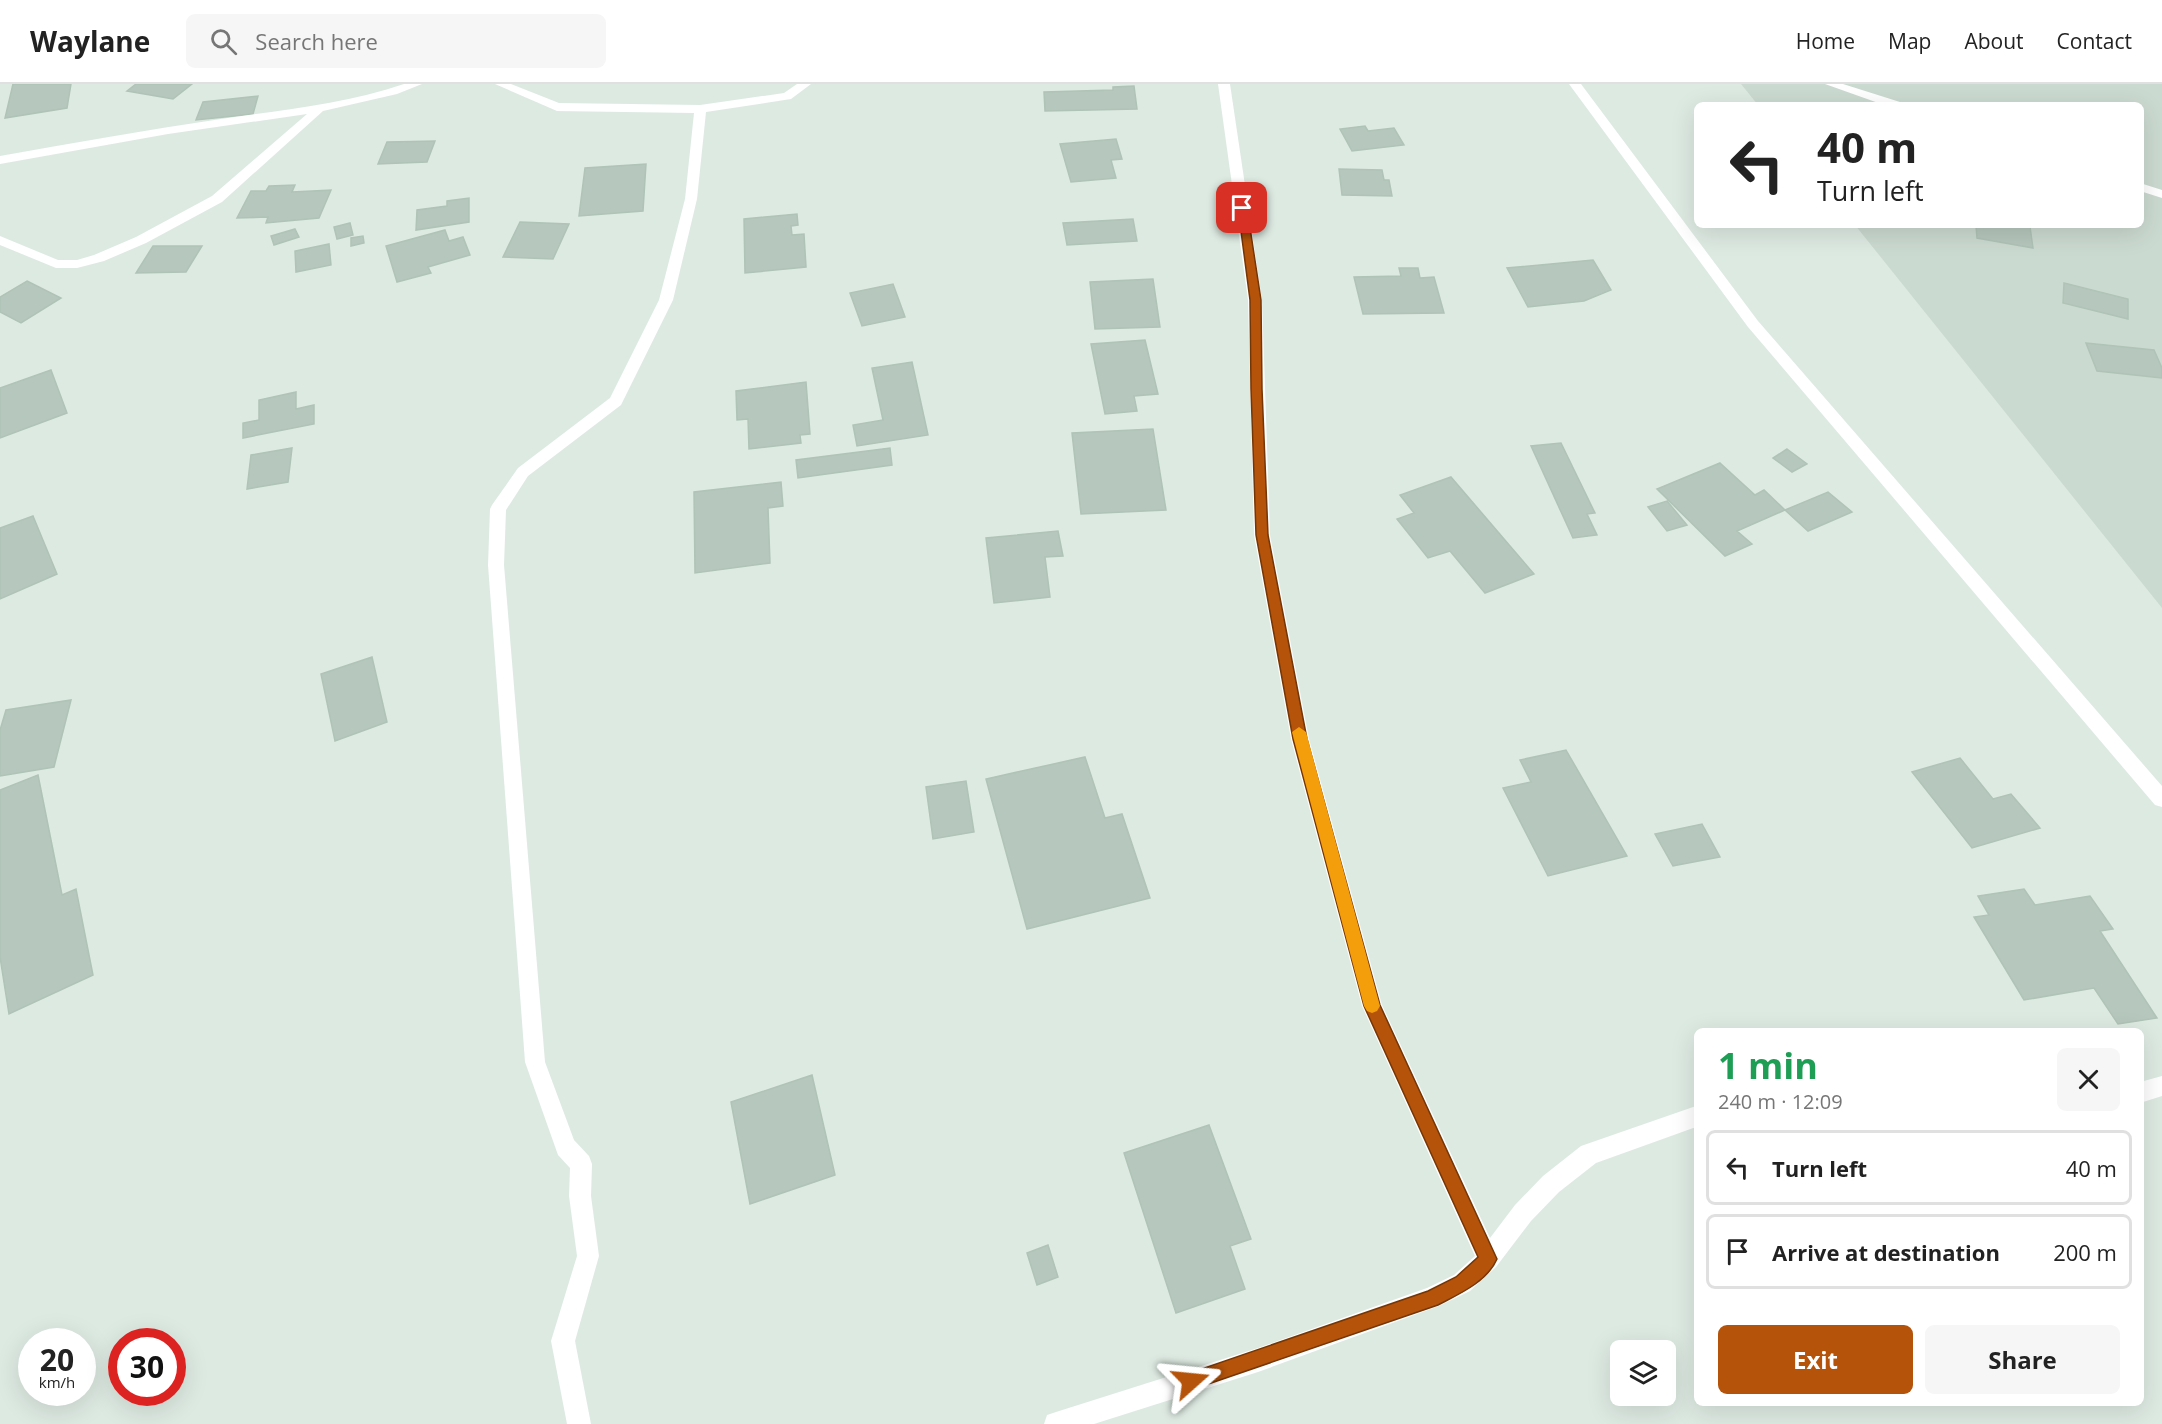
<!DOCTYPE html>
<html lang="en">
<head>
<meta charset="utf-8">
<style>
  body { margin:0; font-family:"Open Sans",sans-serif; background:#f6f6f6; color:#222; height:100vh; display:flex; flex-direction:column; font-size:22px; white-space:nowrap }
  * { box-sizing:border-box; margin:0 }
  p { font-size:20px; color:#767676 }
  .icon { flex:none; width:33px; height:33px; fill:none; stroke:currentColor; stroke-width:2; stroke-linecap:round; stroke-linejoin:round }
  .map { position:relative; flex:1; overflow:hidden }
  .side { position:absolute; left:1694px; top:944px; width:450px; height:378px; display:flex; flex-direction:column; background:#fff; border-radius:9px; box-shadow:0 6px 24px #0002 }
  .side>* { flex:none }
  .hud { position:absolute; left:1694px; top:18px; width:450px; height:126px; border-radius:9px; box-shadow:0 6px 24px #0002; background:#fff; color:#222; overflow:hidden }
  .fabs { position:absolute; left:1610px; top:1256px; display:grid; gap:12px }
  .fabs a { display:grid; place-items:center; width:66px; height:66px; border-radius:9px; background:#fff; box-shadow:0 6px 24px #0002; font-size:30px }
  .speed { position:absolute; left:18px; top:1244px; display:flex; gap:12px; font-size:30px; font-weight:700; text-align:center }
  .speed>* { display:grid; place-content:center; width:78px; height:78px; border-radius:50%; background:#fff; box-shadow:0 6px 24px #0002; line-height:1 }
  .speed small { font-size:15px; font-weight:400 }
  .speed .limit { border:9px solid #d22; background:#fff; color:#111 }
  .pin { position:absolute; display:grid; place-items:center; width:51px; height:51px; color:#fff; margin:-26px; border-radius:12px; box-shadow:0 3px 9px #0006 }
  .me { position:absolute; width:66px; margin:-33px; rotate:72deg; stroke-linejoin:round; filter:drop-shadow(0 0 4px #0008) }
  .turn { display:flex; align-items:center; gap:21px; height:126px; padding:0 24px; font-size:27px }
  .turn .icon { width:78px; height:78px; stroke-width:2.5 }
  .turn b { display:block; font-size:42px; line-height:51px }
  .round { display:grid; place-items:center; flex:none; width:63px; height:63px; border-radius:9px; background:#f6f6f6 }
  .headline { display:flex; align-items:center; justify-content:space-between; height:102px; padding:0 24px }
  h1 { font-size:36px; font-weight:700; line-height:45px; color:#1e9e55 }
  .button { display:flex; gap:12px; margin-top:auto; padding:12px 24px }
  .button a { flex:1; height:69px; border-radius:9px; background:#b45309; color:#fff; font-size:24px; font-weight:700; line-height:69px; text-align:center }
  .button a+a { background:#f6f6f6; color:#222 }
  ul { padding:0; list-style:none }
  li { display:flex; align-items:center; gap:18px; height:75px; margin:0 12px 9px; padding:0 12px; border:3px solid #e0e0e0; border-radius:9px }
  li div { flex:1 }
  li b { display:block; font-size:22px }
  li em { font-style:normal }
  header { display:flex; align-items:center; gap:36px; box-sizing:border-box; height:84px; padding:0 30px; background:#fff; border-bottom:2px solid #e0e0e0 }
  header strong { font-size:28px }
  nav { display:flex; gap:33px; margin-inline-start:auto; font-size:21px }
  .search { width:420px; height:54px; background:#f6f6f6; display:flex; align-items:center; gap:15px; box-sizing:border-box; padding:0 21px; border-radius:9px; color:#767676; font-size:22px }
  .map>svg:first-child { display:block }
  .built { fill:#cbdad0 }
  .building { fill:#b6c7bd; stroke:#b0c3b7; stroke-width:1.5 }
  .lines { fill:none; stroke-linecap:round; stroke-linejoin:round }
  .lane { fill:#fff; fill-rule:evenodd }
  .street { fill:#fff; fill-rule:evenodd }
  .route { fill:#b45309; stroke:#753606; stroke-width:1.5 }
  .slow { fill:#f59e0b }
</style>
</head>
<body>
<header>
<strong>Waylane</strong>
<div class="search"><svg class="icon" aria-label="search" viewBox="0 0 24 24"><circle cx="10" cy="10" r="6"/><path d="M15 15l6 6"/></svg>Search here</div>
<nav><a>Home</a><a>Map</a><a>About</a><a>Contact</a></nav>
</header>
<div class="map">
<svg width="2162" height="1340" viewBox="0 0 2162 1340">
  <rect width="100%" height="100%" fill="#ddeae2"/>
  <!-- built -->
  <path class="built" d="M1741 0H2162V524L1855 141H2140V21H1758Z"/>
  <!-- building -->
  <path class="building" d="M13 0H71L67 24 5 34Z
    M136 0H192L173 15 127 7Z
    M1134 2 1137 25 1045 27 1044 8 1113 6V3Z
    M258 12 253 30 196 36 203 18Z
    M1365 42 1368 47 1394 44 1404 61 1352 67 1340 45Z
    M1116 55 1122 75 1111 76 1116 94 1071 98 1060 60Z
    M435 57 427 78 378 80 387 58Z
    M646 80 643 127 579 132 585 84Z
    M1339 85 1382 86 1384 96H1389L1392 112 1342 111Z
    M295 101 292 108 331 106 319 134 266 139 268 133 237 134 251 107H266L269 102Z
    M469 114V138L416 146 417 126 447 122V117Z
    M797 130 798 141 791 142 792 151 804 150 806 183 745 189 744 135Z
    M1133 135 1137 157 1067 161 1063 139Z
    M520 138 569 140 553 175 503 173Z
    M350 139 353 151 337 155 334 143Z
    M1976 141 2030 143 2033 164 1977 154Z
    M295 145 299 153 274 161 271 152Z
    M445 146 449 157 463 153 470 171 428 183 431 189 397 198 386 162Z
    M363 152 364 159 351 162V154Z
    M329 160 331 181 296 188 295 167Z
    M153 162H202L186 188 136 189Z
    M1593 176 1611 206 1584 217 1528 223 1507 184Z
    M1399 184H1418L1420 194 1434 193 1444 229 1363 230 1354 193 1401 192Z
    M1153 195 1160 243 1095 245 1090 198Z
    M27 197 61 214 21 239 0 228V213Z
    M2064 199 2128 215V235L2063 219Z
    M893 200 905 233 862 242 850 209Z
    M1145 256 1158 310 1134 312 1137 327 1105 330 1091 260Z
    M2086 259 2154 266 2162 284V294L2097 287Z
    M912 278 928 351 857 362 853 341 883 336 872 284Z
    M51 286 67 329 0 354V304Z
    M806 298 810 350 800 351 801 359 749 365 748 335 737 336 736 307Z
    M296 308V325L314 321V340L243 354V339L259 336V316Z
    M1153 345 1166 426 1081 430 1072 349Z
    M1561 359 1595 429 1587 430 1597 451 1573 454 1531 362Z
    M292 364 288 398 247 405 251 371Z
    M890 364 892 381 798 394 796 376Z
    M1787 365 1807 380 1792 388 1773 374Z
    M1720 379 1755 411 1764 406 1785 426 1737 447 1752 460 1725 472 1657 405Z
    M1451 393 1534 490 1485 509 1450 467 1428 474 1397 435 1414 429 1400 411Z
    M781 398 783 422 768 424 770 479 695 489 694 408Z
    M1828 408 1852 428 1808 447 1785 426Z
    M1667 417 1687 441 1667 447 1648 423Z
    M33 432 57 490 0 515V444Z
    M1058 447 1063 472 1045 473 1050 513 994 519 986 454Z
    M372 573 387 638 335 657 321 590Z
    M71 616 54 683 0 692V646L6 626Z
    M1566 666 1627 772 1548 792 1503 704 1531 698 1520 676Z
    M1085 673 1105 734 1122 730 1150 814 1027 845 986 695Z
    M1960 674 1993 715 2011 710 2040 744 1972 764 1912 688Z
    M38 691 62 811 76 805 93 891 9 930 0 873V706Z
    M966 697 974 748 933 755 926 703Z
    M1702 740 1720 773 1673 782 1655 750Z
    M2024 805 2035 821 2090 812 2113 845 2100 847 2157 934 2118 940 2094 904 2024 916 1974 833 1989 831 1978 812Z
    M812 991 835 1091 750 1120 731 1018Z
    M1209 1041 1251 1155 1230 1162 1245 1205 1176 1229 1124 1069Z
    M1048 1161 1058 1193 1037 1201 1027 1169Z"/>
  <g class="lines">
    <!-- lane -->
    <path class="lane" d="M1825 0H1843L1900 18 1902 21H1884Z
      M2140 99 2162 106V114L2140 107Z"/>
    <!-- street -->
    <path class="street" d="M404 0H422L397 10 323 27 222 118 146 159 104 177 77 184H56L0 161V152L58 176H77L94 171 136 153 212 112 307 30 168 50 0 80V72C73 59 147 46 221 35 282 26 345 20 404 0Z
      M495 0H511L559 19 700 21 784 9 797 0H811L791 15 706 28 697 115 673 216 621 321 528 392 506 426 504 481 545 978 574 1056 589 1072 592 1080 591 1112 599 1172 575 1257 591 1340H567L551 1257 577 1172 569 1112 570 1084 558 1071 525 978 488 481 490 425 492 421 518 384 610 314 659 216 685 115 694 29 557 27Z
      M1218 0H1230L1262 216 1270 451 1309 655 1382 921 1490 1154 1515 1121 1543 1092 1581 1062 1696 1022V1043L1596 1079 1559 1108 1531 1137 1496 1183 1470 1207 1439 1222 1258 1288 1094 1340H1044L1047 1331 1056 1328 1258 1264 1427 1204 1454 1191 1475 1172 1362 922 1291 655 1254 451 1248 216Z
      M1569 0H1581L1758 237 2162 702V723L2155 721 1748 243Z
      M2162 992V1012L2140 1019V998Z"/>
  </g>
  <!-- route -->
  <path class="route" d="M1242 121 1247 124 1261 216 1262 305 1268 451 1307 655 1380 921 1497 1175C1487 1198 1459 1210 1438 1221L1191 1306 1184 1303 1182 1297 1184 1291 1428 1207 1456 1193 1478 1173 1364 922 1293 655 1256 451 1251 305 1250 216 1238 124Z"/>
  <!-- slow -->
  <path class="slow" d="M1299 643 1306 648 1380 922 1377 927 1372 929 1367 927 1364 922 1292 648Z"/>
</svg>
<div class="fabs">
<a><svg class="icon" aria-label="layers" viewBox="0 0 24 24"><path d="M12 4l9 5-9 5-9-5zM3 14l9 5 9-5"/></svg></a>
</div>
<div class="speed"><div>20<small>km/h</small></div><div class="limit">30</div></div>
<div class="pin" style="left:1242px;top:124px;background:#d93025"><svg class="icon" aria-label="arrive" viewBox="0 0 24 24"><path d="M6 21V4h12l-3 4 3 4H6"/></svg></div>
<svg class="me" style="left:1191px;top:1297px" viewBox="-20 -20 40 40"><path d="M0-17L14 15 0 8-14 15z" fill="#b45309" stroke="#fff" stroke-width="4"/></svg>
<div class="hud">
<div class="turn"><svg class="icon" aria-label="left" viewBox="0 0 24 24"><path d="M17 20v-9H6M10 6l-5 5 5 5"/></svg><div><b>40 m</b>Turn left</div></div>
</div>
<section class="side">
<div class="headline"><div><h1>1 min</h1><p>240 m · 12:09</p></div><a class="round"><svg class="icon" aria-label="close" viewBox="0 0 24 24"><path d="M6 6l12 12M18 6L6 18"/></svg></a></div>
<ul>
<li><svg class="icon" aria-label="left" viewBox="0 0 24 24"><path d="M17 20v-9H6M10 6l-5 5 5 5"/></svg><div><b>Turn left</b></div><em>40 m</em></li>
<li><svg class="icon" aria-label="arrive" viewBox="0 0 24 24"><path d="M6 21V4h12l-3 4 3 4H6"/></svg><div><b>Arrive at destination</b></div><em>200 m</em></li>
</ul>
<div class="button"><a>Exit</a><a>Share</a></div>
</section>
</div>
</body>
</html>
